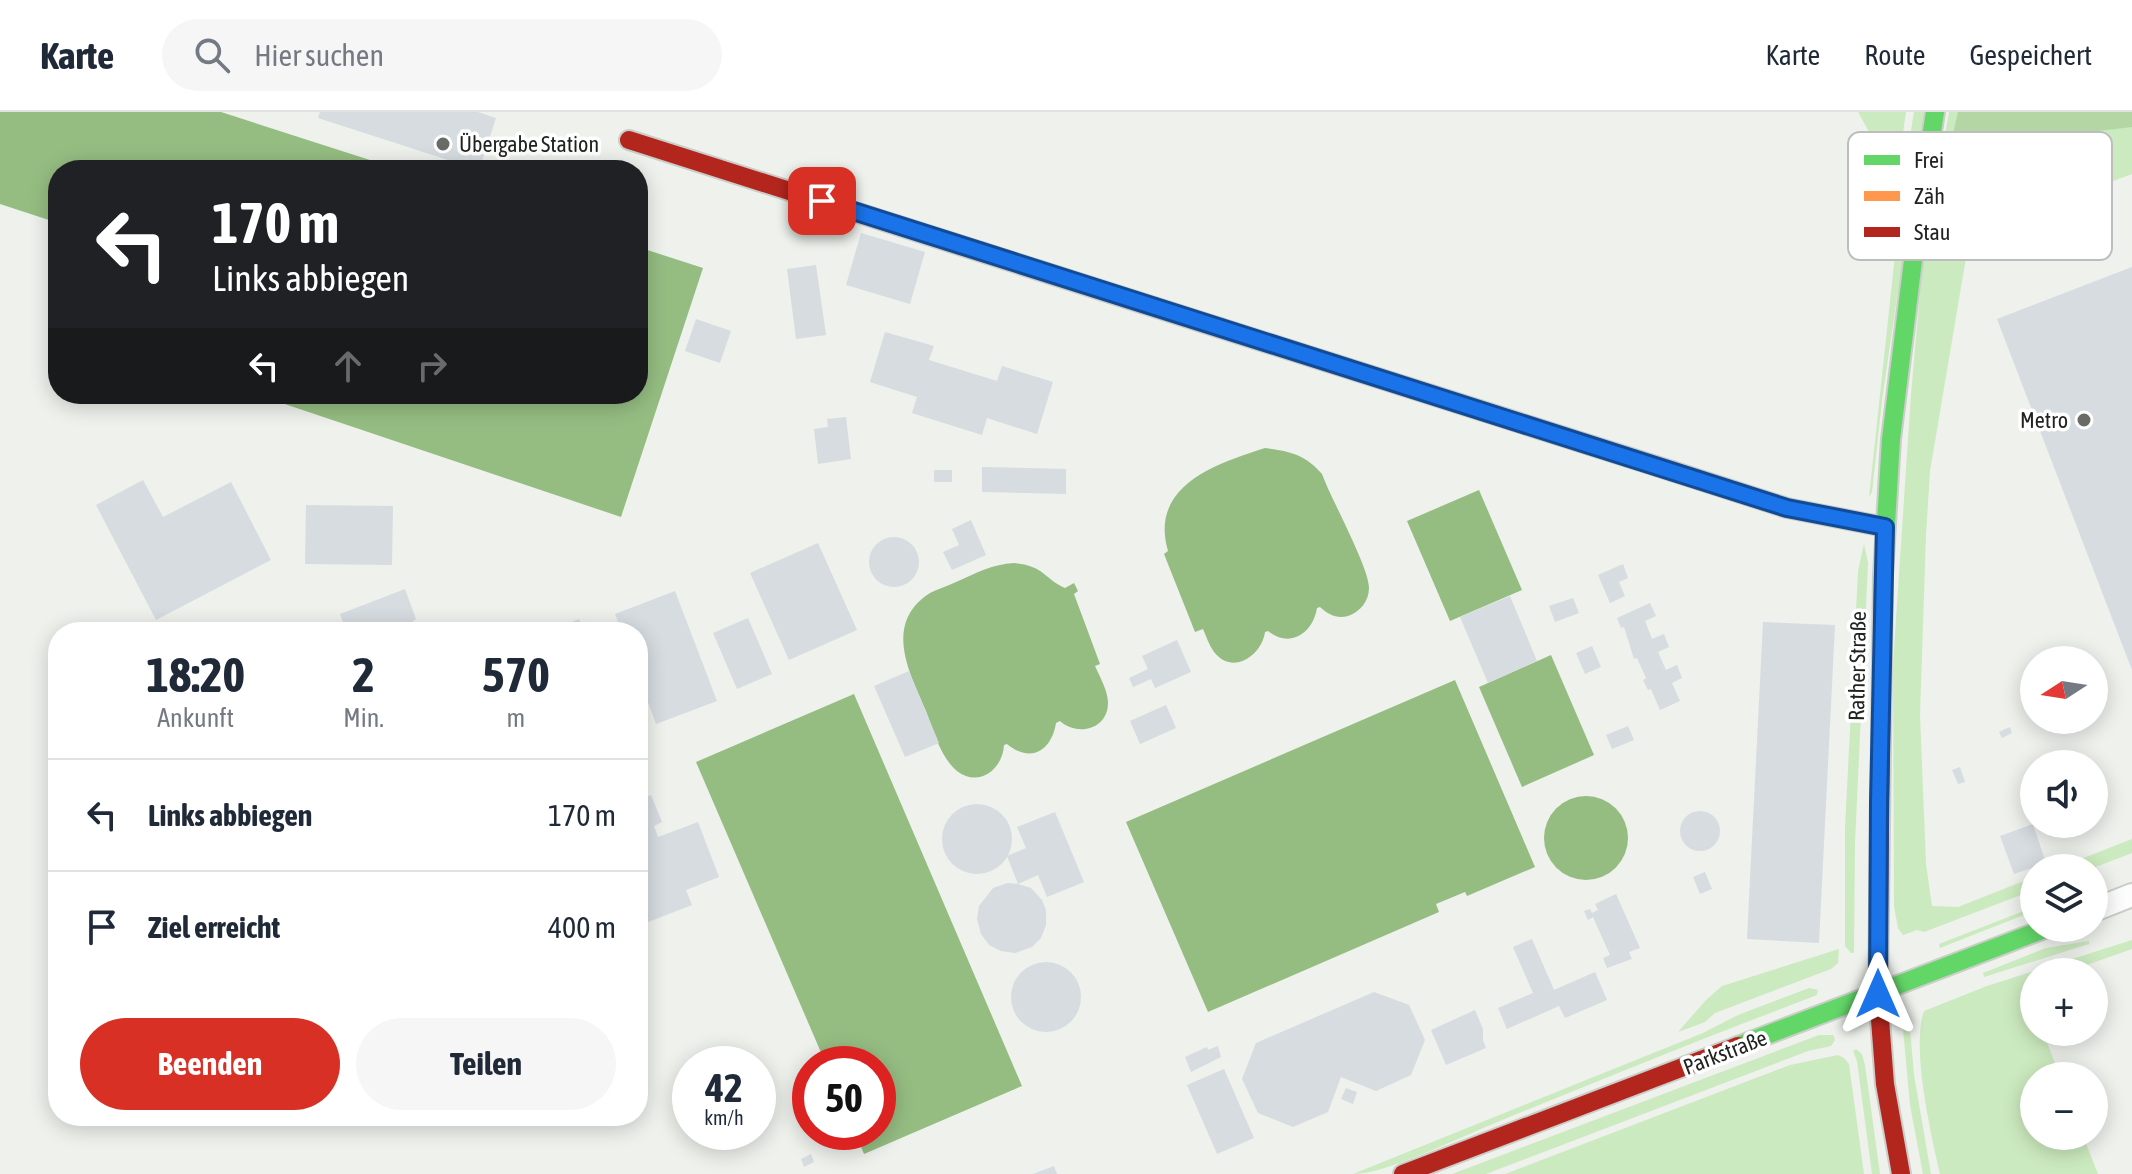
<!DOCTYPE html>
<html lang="de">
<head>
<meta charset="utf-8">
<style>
  body { margin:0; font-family:"Asap Condensed",sans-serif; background:#f6f6f7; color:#1f2937; height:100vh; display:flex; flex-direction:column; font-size:30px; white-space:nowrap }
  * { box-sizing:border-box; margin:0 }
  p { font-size:26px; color:#747a83 }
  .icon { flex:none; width:44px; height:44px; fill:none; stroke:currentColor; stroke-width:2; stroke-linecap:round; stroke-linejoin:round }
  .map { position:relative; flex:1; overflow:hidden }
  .side { position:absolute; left:48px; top:510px; width:600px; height:504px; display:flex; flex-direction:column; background:#fff; border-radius:32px; box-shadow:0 4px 20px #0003 }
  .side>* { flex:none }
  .banner { position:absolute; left:48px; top:48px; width:600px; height:244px; border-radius:32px; box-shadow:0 4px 20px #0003; background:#202124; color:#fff; overflow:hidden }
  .needle { width:52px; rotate:258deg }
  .tools { position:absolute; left:2020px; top:534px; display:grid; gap:16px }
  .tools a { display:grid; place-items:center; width:88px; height:88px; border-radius:50%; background:#fff; box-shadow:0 4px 20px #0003; font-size:40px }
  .speed { position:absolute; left:672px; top:934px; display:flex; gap:16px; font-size:40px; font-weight:700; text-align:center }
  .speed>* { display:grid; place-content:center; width:104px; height:104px; border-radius:50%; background:#fff; box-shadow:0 4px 20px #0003; line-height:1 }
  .speed small { font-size:20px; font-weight:400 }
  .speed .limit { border:12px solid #d22; background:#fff; color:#111 }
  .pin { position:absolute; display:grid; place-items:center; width:68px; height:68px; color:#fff; margin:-34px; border-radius:16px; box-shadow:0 4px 12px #0006 }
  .me { position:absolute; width:88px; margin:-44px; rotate:0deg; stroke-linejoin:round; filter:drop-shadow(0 0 6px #0008) }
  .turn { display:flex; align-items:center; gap:28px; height:168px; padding:0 32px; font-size:36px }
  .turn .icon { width:104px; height:104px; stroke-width:2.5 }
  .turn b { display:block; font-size:56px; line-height:68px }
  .lanes { display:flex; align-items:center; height:76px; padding:0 32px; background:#0003; justify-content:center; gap:40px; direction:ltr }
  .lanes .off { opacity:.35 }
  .eta { display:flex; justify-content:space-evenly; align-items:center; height:136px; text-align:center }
  .eta b { font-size:48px; font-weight:700; line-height:56px }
  .cta { display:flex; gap:16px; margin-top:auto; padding:16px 32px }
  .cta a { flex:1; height:92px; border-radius:48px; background:#d93025; color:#fff; font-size:32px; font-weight:700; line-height:92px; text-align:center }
  .cta a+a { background:#f6f6f7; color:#1f2937 }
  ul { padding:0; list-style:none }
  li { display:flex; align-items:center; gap:24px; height:112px; padding:0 32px; border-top:2px solid #e0e1e3 }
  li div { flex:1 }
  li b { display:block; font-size:30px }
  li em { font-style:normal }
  header { display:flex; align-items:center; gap:48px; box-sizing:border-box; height:112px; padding:0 40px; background:#fff; border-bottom:2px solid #e0e1e3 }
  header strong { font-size:38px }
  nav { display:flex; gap:44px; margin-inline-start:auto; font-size:28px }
  .search { width:560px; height:72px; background:#f6f6f7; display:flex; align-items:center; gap:20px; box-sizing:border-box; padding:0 28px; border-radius:44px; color:#747a83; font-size:30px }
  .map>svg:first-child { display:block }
  .green { fill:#cceabf }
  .forest { fill:#b4d6a5 }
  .water { fill:#95bd82 }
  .building { fill:#d6dce0 }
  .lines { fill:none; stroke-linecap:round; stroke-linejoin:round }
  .street-casing { stroke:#cbcdc9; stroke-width:26 }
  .fast-casing { stroke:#cbcdc9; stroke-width:22 }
  .slow-casing { stroke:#cbcdc9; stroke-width:22 }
  .jam-casing { stroke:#cbcdc9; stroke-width:22 }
  .street { stroke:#fcfdfc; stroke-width:22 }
  .fast { stroke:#63d668; stroke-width:18 }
  .slow { stroke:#ff974d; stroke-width:18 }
  .jam { stroke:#b3261e; stroke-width:18 }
  .route-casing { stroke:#114b97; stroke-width:20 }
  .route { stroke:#1a73e8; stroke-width:14 }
  .poi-dot { fill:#696b67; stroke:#fff; stroke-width:3 }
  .labels { text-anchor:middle; stroke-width:7; stroke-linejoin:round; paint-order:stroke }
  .poi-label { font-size:22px; fill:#212320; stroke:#fff; text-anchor:start }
  .street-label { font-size:22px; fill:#212320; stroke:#fff }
  .key { fill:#fff; stroke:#bcbdbc; stroke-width:2 }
  .key-label { font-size:22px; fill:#212320 }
</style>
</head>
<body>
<header>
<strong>Karte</strong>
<div class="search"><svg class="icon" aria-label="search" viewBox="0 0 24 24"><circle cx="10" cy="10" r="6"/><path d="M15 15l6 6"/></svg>Hier suchen</div>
<nav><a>Karte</a><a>Route</a><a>Gespeichert</a></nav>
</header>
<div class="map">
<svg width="2132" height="1062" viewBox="0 0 2132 1062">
  <rect width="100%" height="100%" fill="#eef1ec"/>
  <!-- green -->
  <path class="green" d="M1858 0H1906L1890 110V57Z
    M1914 0H1924L1882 289 1872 380 1869 385 1903 68Z
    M1949 0H2132V62L1970 122 1930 359 1926 423 1920 603 1926 752 1932 794 1958 795 2034 765V778L1924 820 1917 818 1903 823 1898 816 1894 794 1893 553 1911 282 1924 135Z
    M1864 432 1868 451 1855 731 1854 841H1851L1845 834V716L1858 459Z
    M2132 727V741L2093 756H2058Z
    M2034 795V799L1940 836 1939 832Z
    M2132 828V837L2067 860H2034V872L2026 875 2034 896V920H2043L2060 964H2034V1024H2083L2098 1062H1940C1931 1022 1911 936 1924 899L1987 874Z
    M2089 829V832L1984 865 1983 861 2046 836Z
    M1839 837 1838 851 1831 857 1715 901 1705 910 1678 920 1706 888 1722 874Z
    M1809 876 1818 878 1817 883C1709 924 1602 967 1495 1011 1460 1025 1387 1062 1353 1062L1703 921 1738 903Z
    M1903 917H1910L1914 963 1931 1062H1923L1910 993Z
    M1819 923H1833L1835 928 1831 934 1808 939 1486 1062H1452Z
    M1856 937 1862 942 1865 953 1880 1062H1872L1857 949 1853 939Z
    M1838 943 1844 946 1849 952 1864 1062H1505L1790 953Z"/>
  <!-- forest -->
  <path class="forest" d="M1958 0H2132V15L2057 24 2051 28 2055 49C2026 68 1989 80 1955 78L1946 66 1950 34Z"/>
  <!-- water -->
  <path class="water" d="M0 0H221L401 58H58V111L0 92Z
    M638 135 703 156 621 405 255 282H638Z
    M1265 336C1289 339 1305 342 1322 362 1331 387 1369 455 1369 476 1369 489 1360 500 1348 504 1337 507 1329 503 1320 495L1317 496C1313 521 1290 537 1268 519L1265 520C1262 543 1233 564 1214 540 1209 533 1206 524 1203 517L1195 520 1164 442 1168 439C1149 374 1215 352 1265 336Z
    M1479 378 1522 478 1450 509 1407 409Z
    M1014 451C1045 454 1043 466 1065 476L1074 471 1078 479 1074 482 1100 552 1095 554C1100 565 1108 579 1108 591 1108 617 1078 625 1060 609L1056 611C1052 638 1031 652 1007 632L1004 633C1003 657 979 676 957 659 941 646 933 618 926 599 911 564 885 517 923 486 932 478 946 475 956 470 976 461 993 452 1014 451Z
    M1551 543 1594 643 1522 675 1479 575Z
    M1455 568 1535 755 1467 784 1465 780 1436 792 1439 800 1208 900 1126 710Z
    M854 582 1022 974 864 1042 855 1020H878V952H826L696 650Z
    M1544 726a42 42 0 1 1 84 0a42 42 0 1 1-84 0Z"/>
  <!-- building -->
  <path class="building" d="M320 0H478L496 6 479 58 318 6Z
    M861 121 925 140 910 192 846 173Z
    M816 153 826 223 796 227 787 157Z
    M2132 155V558L1997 207Z
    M696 207 731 219 720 251 685 239Z
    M885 220 934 234 929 248 997 269 1002 254 1053 270 1037 322 987 306 982 323 912 301 917 285 870 270Z
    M846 305 851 347 818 352 814 317 828 315 827 307Z
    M982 355 1066 357V382L982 380Z
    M934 358H952V370H934Z
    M143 368 163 405 231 370 271 448 156 508 96 393Z
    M306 393 393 394 392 453 305 452Z
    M971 408 986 443 952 458 943 440 959 433 952 417Z
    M869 450a25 25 0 1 1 50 0a25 25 0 1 1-50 0Z
    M818 431 857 518 789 548 750 461Z
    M1623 452 1628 466 1619 470 1625 484 1610 491 1598 463Z
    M405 477 416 507 413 509 417 520H317L343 510 340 502Z
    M675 479 717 589 656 612 638 563V520H622L615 502Z
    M1510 484 1537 549 1488 571 1460 505Z
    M1573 486 1579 501 1555 510 1549 494Z
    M1650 491 1656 504 1645 509 1652 527 1664 522 1669 535 1658 540 1666 558 1677 553 1682 566 1672 571 1680 589 1660 598 1651 577 1648 578 1643 568 1646 566 1637 546 1634 547 1624 515 1621 516 1617 506Z
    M748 506 772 562 737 577 713 521Z
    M579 507 584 520H547Z
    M1763 510 1835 513 1819 831 1747 827Z
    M1177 528 1191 560 1155 576 1151 567 1133 575 1129 566 1148 557 1142 544Z
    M1592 534 1601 555 1585 562 1576 541Z
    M909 559 939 631 905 645 874 574Z
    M1166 593 1176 616 1140 632 1130 609Z
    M1628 614 1634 628 1612 637 1606 623Z
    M2010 615 2012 621 2002 626 1999 620Z
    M1960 655 1965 670 1958 672 1952 658Z
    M638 679 641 687 651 683 662 710 654 714 658 725 698 710 719 765 686 778 692 793 638 814Z
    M942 727a35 35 0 1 1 70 0a35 35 0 1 1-70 0Z
    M1680 719a20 20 0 1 1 40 0a20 20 0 1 1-40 0Z
    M1055 700 1084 770 1047 785 1038 763 1018 772 1031 776 1042 788 1046 798V813L1041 826 1032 835 1015 841 1001 839 989 833 981 822 977 807 979 794 993 776 1008 771 1018 772 1007 744 1026 736 1017 715Z
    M2033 712 2046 751 2014 762 2000 724Z
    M2078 712 2079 714 2062 721 2059 713Z
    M1705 760 1712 777 1700 782 1693 765Z
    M1616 782 1640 836 1629 840 1632 847 1607 856 1603 846 1610 843 1593 805 1588 808 1584 799 1590 797 1592 801 1598 798 1595 792Z
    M1532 827 1554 878 1595 860 1607 888 1565 906 1559 894 1507 917 1498 896 1533 881 1513 835Z
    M1011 885a35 35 0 1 1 70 0a35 35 0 1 1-70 0Z
    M1374 880 1409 893 1425 928 1411 963 1376 979 1341 965 1328 1000 1293 1015 1258 1001 1242 967 1256 931Z
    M1475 898 1483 917V928L1486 936 1446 953 1431 918Z
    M1218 934 1221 945 1191 960 1185 945 1207 935 1208 938Z
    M1224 957 1254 1026 1217 1042 1187 973Z
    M1346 976 1357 980 1353 992 1341 987Z
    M811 1042 814 1050 804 1055 801 1047Z
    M1054 1054 1057 1062H1033Z"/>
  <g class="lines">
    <defs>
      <path id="street" d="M2094 798 2132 783"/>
      <path id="fast" d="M1220 216 1672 359
        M1883 463 1891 327 1917 116 1935 0
        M1738 934 2047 816"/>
      <path id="slow" d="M1672 359 1787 396 1885 415"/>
      <path id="jam" d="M629 28 1220 216
        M1883 463 1878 882 1885 972 1901 1062
        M1403 1062 1738 934"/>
    </defs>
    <!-- street casing -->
    <use href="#street" class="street-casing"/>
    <!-- fast casing -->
    <use href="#fast" class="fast-casing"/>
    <!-- slow casing -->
    <use href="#slow" class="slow-casing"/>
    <!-- jam casing -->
    <use href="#jam" class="jam-casing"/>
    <!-- street -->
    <use href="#street" class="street"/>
    <!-- fast -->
    <use href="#fast" class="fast"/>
    <!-- slow -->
    <use href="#slow" class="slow"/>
    <!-- jam -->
    <use href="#jam" class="jam"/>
  </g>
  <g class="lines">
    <defs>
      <path id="route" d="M822 89 1787 396 1885 415 1879 690 1878 882"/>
    </defs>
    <!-- route casing -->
    <use href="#route" class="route-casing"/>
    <!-- route -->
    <use href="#route" class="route"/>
  </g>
  <!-- markers -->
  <g class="poi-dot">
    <circle cx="443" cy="32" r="8"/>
    <circle cx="2084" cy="308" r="8"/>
  </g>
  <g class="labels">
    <!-- poi labels -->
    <g class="poi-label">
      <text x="459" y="40">Übergabe Station</text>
      <text x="2068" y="316" text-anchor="end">Metro</text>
    </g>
    <!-- street labels -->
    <g class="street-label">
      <text transform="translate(1857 554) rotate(-89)" y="8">Rather Straße</text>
      <text transform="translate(1725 940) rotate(-21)" y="8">Parkstraße</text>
    </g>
  </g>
  <!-- legend -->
  <rect x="1848" y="20" width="264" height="128" rx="12" class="key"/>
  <rect x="1864" y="43" width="36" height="10" fill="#63d668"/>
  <rect x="1864" y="79" width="36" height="10" fill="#ff974d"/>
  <rect x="1864" y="115" width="36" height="10" fill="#b3261e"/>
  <g class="key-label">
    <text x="1914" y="56">Frei</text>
    <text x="1914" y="92">Zäh</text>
    <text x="1914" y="128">Stau</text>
  </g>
</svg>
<div class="tools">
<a><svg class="needle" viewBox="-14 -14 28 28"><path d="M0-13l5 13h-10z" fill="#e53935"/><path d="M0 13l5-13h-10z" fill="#747a83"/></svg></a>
<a><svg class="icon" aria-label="sound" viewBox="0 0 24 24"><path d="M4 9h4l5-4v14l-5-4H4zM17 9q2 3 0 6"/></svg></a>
<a><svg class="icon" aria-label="layers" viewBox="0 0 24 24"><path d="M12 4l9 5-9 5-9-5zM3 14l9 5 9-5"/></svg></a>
<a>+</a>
<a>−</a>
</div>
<div class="speed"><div>42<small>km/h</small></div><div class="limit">50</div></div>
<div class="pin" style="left:822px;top:89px;background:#d93025"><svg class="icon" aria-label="arrive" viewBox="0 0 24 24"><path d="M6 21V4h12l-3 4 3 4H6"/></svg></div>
<svg class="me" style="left:1878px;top:882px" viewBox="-20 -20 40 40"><path d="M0-17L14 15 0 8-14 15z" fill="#1a73e8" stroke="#fff" stroke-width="4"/></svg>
<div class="banner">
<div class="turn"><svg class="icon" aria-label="left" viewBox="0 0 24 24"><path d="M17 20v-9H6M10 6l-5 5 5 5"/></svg><div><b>170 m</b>Links abbiegen</div></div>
<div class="lanes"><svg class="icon" aria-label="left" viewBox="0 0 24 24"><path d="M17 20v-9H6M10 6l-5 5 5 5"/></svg><svg class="icon off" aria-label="ahead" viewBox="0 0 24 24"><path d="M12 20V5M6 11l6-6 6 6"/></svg><svg class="icon off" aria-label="right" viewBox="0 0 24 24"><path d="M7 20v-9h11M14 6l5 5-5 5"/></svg></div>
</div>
<section class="side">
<div class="eta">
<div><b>18:20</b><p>Ankunft</p></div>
<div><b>2</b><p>Min.</p></div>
<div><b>570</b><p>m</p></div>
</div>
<ul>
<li><svg class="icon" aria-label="left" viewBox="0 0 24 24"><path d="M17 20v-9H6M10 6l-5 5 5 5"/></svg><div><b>Links abbiegen</b></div><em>170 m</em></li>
<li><svg class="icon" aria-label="arrive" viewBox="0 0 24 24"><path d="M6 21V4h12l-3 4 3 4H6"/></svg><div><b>Ziel erreicht</b></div><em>400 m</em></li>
</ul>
<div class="cta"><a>Beenden</a><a>Teilen</a></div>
</section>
</div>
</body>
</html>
